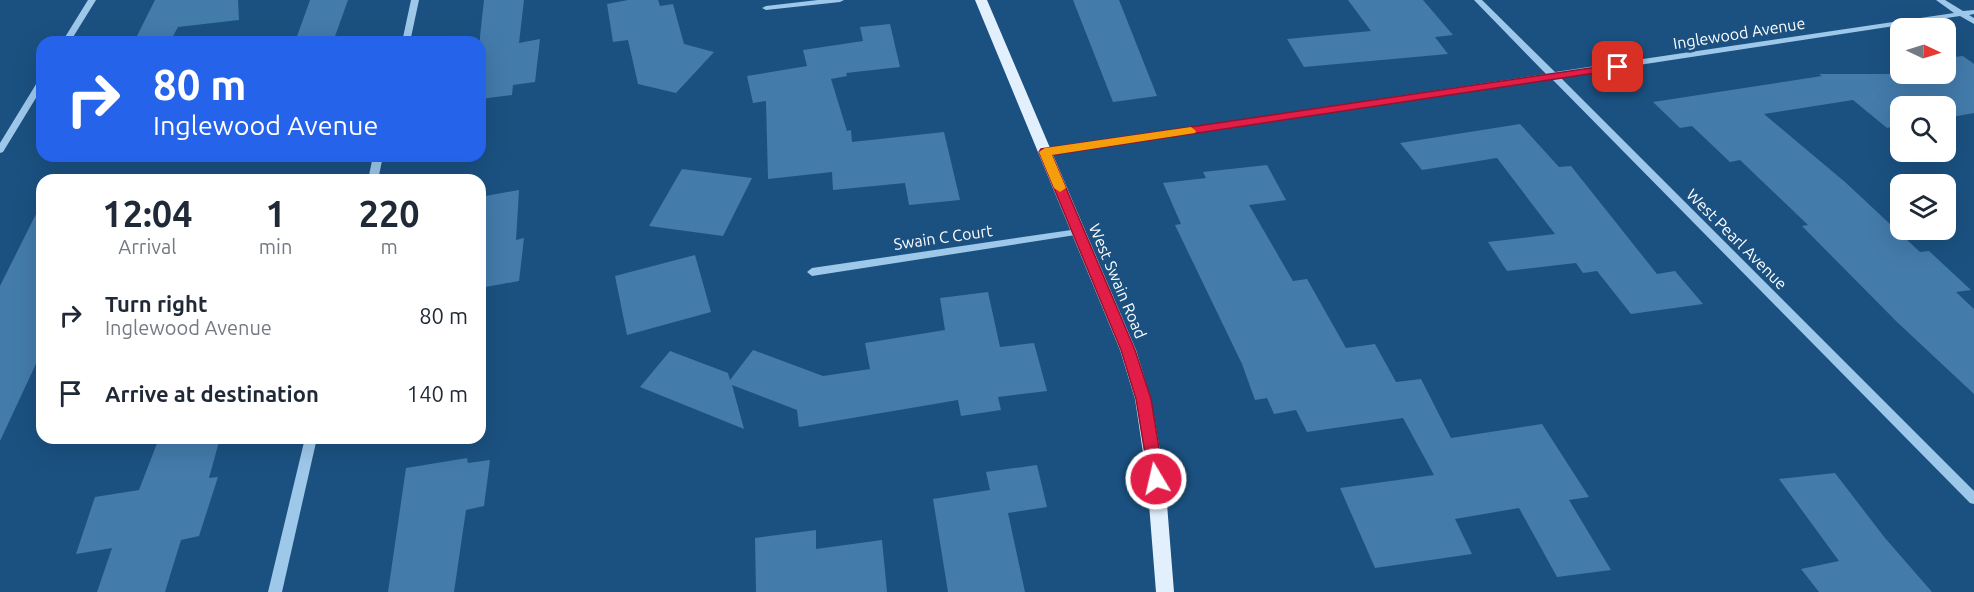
<!DOCTYPE html>
<html lang="en">
<head>
<meta charset="utf-8">
<style>
  body { margin:0; font-family:Ubuntu,sans-serif; background:#f6f6f7; color:#1f2937; height:100vh; display:flex; flex-direction:column; font-size:22px; white-space:nowrap }
  * { box-sizing:border-box; margin:0 }
  p { font-size:20px; color:#747a83 }
  .icon { flex:none; width:33px; height:33px; fill:none; stroke:currentColor; stroke-width:2; stroke-linecap:round; stroke-linejoin:round }
  .map { position:relative; flex:1; overflow:hidden }
  .drawer { position:absolute; left:36px; top:174px; width:450px; height:270px; display:flex; flex-direction:column; background:#fff; border-radius:18px; box-shadow:0 6px 24px #0002 }
  .drawer>* { flex:none }
  .top-card { position:absolute; left:36px; top:36px; width:450px; height:126px; border-radius:18px; box-shadow:0 6px 24px #0002; background:#2563eb; color:#fff; overflow:hidden }
  .needle { width:39px; rotate:94deg }
  .controls { position:absolute; left:1890px; top:18px; display:grid; gap:12px }
  .controls a { display:grid; place-items:center; width:66px; height:66px; border-radius:12px; background:#fff; box-shadow:0 6px 24px #0002; font-size:30px }
  .pin { position:absolute; display:grid; place-items:center; width:51px; height:51px; color:#fff; margin:-26px; border-radius:12px; box-shadow:0 3px 9px #0006 }
  .me { position:absolute; width:66px; margin:-33px; rotate:351deg; stroke-linejoin:round; filter:drop-shadow(0 0 4px #0008) }
  .turn { display:flex; align-items:center; gap:21px; height:126px; padding:0 18px; font-size:27px }
  .turn .icon { width:78px; height:78px; stroke-width:2.5 }
  .turn b { display:block; font-size:42px; line-height:51px }
  .eta { display:flex; justify-content:space-evenly; align-items:center; height:102px; text-align:center }
  .eta b { font-size:36px; font-weight:700; line-height:42px }
  ul { padding:0; list-style:none }
  li { display:flex; align-items:center; gap:18px; height:78px; padding:0 18px }
  li div { flex:1 }
  li b { display:block; font-size:22px }
  li em { font-style:normal }
  .map>svg:first-child { display:block }
  .building { fill:#437bab }
  .lines { fill:none; stroke-linecap:round; stroke-linejoin:round }
  .minor { fill:#9ec8ea; fill-rule:evenodd }
  .major { fill:#e2f0fe; fill-rule:evenodd }
  .route { fill:#e11d48; stroke:#92132f; stroke-width:1.5 }
  .slow { fill:#f59e0b }
  .labels { text-anchor:middle; stroke-width:6; stroke-linejoin:round; paint-order:stroke }
  .street-label { font-size:16px; fill:#fff; stroke:#1b5181 }
</style>
</head>
<body>
<div class="map">
<svg width="1974" height="592" viewBox="0 0 1974 592">
  <rect width="100%" height="100%" fill="#1b5181"/>
  <!-- building -->
  <path class="building" d="M155 0H238L239 20 178 27 170 42H134Z
    M310 0H348L333 42H295Z
    M484 0H524L519 43 540 39 535 82 513 85 512 95 480 99V36Z
    M628 0H658L660 6 673 4 684 44 714 52 676 93 638 84 628 40 613 42 607 4Z
    M1073 0H1119L1157 96 1113 102Z
    M1348 0H1423L1453 35 1435 37 1448 54 1304 67 1287 39 1371 31Z
    M890 24 900 67 846 73 847 76 831 79 847 131 851 130 852 142 944 132 960 200 909 205 905 183 833 190 832 172 768 179 766 101 753 103 747 76 807 66 803 50 863 41 860 27Z
    M1963 56 1974 64V113L1946 118V106H1900V125L1887 128 1853 100 1764 114 1845 182 1920 252 1929 251 1971 290 1956 292 1974 309V394L1897 322 1802 226 1808 225 1740 160 1730 162 1692 126 1680 128 1653 102 1822 76 1819 74H1946V58Z
    M1520 124 1559 167 1571 166 1657 274 1675 271 1703 304 1631 314 1597 271 1583 273 1576 263 1507 271 1488 242 1555 234 1497 158 1422 170 1400 143Z
    M1267 165 1286 200 1249 205 1293 281 1307 279 1346 348 1375 344 1396 382 1421 379 1451 438 1542 424 1589 497 1569 500 1611 570 1557 577 1519 508 1455 519 1472 554 1375 568 1340 488 1434 475 1403 418 1307 432 1296 410 1274 414 1267 398 1255 400 1242 364 1175 225 1181 224 1163 183 1206 178 1203 172Z
    M682 169 752 178 723 236 649 226Z
    M519 190 516 240 524 238 519 281 480 288V197Z
    M42 202V351L0 441V286Z
    M695 255 711 312 627 335 615 276Z
    M988 292 1000 347 1034 343 1047 391 998 397 1001 410 961 416 958 400 799 427 797 410 732 385 744 429 640 387 670 351 728 373 730 380 753 350 823 376 870 369 865 343 945 330 940 298Z
    M159 438H220L209 478 218 477 199 536 181 540 165 592H97L112 548 76 554 95 497 139 490Z
    M467 458 468 463 490 460 484 506 466 510 454 592H388L406 468Z
    M1037 465 1047 507 1008 513 1025 592H948L933 499 990 490 986 472Z
    M1835 473 1885 538 1932 592H1819L1801 569 1839 561 1779 479Z
    M816 530V549L882 540 887 592H756L755 538Z"/>
  <g class="lines">
    <!-- minor -->
    <path class="minor" d="M88 0H96L70 42H62Z
      M411 0H419L410 42H402Z
      M818 0H844L840 2 766 10 762 8 766 6Z
      M1474 0H1482L1555 72 1954 13 1936 0H1945L1963 11 1974 10V14L1969 15 1974 18V24L1960 16 1560 77 1974 491V504L1970 503 1551 78 1045 155 1040 152 1045 149 1546 74Z
      M42 78V88L3 152 0 153V143L38 81Z
      M373 156H383L378 180H368Z
      M1078 229 1082 230 1083 232 1082 234 812 276 807 272 812 268Z
      M305 438H317L282 592H268Z"/>
    <!-- major -->
    <path class="major" d="M975 0H987L1136 350 1151 399 1165 479 1174 592H1156L1147 479 1135 399 1120 350Z"/>
  </g>
  <!-- route -->
  <path class="route" d="M1618 64 1622 65V69L1052 155 1135 350 1151 399 1164 479 1161 484H1150L1136 399 1121 350 1039 152 1041 149Z"/>
  <!-- slow -->
  <path class="slow" d="M1191 127 1196 131 1195 133 1052 155 1066 188 1060 192 1054 188 1039 152 1045 148Z"/>
  <g class="labels">
    <!-- street labels -->
    <g class="street-label">
      <text transform="translate(1739 33) rotate(-9)" y="6">Inglewood Avenue</text>
      <text transform="translate(943 237) rotate(-8)" y="6">Swain C Court</text>
      <text transform="translate(1737 239) rotate(45)" y="6">West Pearl Avenue</text>
      <text transform="translate(1118 281) rotate(67)" y="6">West Swain Road</text>
    </g>
  </g>
</svg>
<div class="controls">
<a><svg class="needle" viewBox="-14 -14 28 28"><path d="M0-13l5 13h-10z" fill="#e53935"/><path d="M0 13l5-13h-10z" fill="#747a83"/></svg></a>
<a><svg class="icon" aria-label="search" viewBox="0 0 24 24"><circle cx="10" cy="10" r="6"/><path d="M15 15l6 6"/></svg></a>
<a><svg class="icon" aria-label="layers" viewBox="0 0 24 24"><path d="M12 4l9 5-9 5-9-5zM3 14l9 5 9-5"/></svg></a>
</div>
<div class="pin" style="left:1618px;top:67px;background:#d93025"><svg class="icon" aria-label="arrive" viewBox="0 0 24 24"><path d="M6 21V4h12l-3 4 3 4H6"/></svg></div>
<svg class="me" style="left:1156px;top:479px" viewBox="-20 -20 40 40"><circle r="17" fill="#e11d48" stroke="#fff" stroke-width="3"/><path d="M0-11L8 9 0 5-8 9z" fill="#fff"/></svg>
<div class="top-card">
<div class="turn"><svg class="icon" aria-label="right" viewBox="0 0 24 24"><path d="M7 20v-9h11M14 6l5 5-5 5"/></svg><div><b>80 m</b>Inglewood Avenue</div></div>
</div>
<section class="drawer">
<div class="eta">
<div><b>12:04</b><p>Arrival</p></div>
<div><b>1</b><p>min</p></div>
<div><b>220</b><p>m</p></div>
</div>
<ul>
<li><svg class="icon" aria-label="right" viewBox="0 0 24 24"><path d="M7 20v-9h11M14 6l5 5-5 5"/></svg><div><b>Turn right</b><p>Inglewood Avenue</p></div><em>80 m</em></li>
<li><svg class="icon" aria-label="arrive" viewBox="0 0 24 24"><path d="M6 21V4h12l-3 4 3 4H6"/></svg><div><b>Arrive at destination</b></div><em>140 m</em></li>
</ul>
</section>
</div>
</body>
</html>
